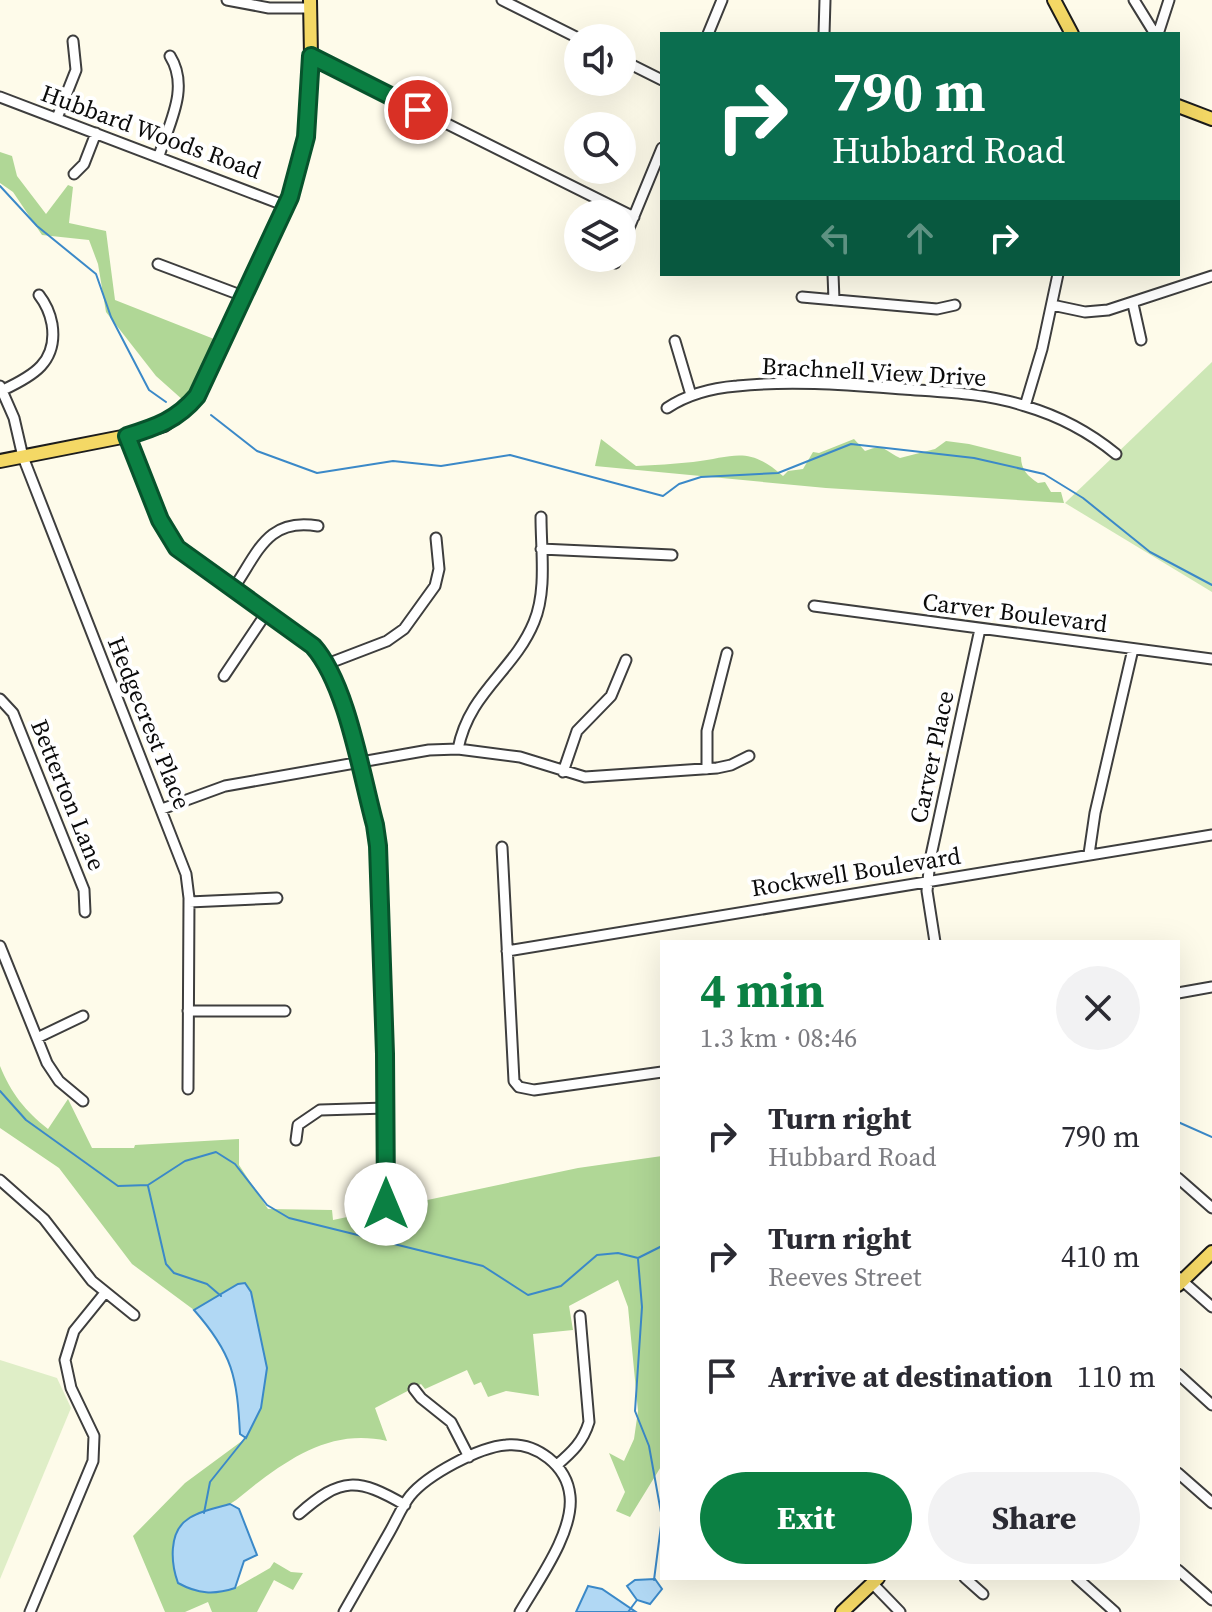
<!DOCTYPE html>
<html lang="en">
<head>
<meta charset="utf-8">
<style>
  body { margin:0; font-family:"Source Serif 4",serif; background:#f2f2f3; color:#2b2b33; height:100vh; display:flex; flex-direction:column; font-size:30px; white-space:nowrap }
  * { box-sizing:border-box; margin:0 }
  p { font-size:26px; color:#7c7c81 }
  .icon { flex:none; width:44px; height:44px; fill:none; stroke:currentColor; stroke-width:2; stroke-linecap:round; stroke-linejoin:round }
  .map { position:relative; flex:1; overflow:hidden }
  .sheet { position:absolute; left:660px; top:940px; width:520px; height:640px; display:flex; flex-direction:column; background:#fff; border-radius:0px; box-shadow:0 8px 32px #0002 }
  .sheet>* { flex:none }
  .guide { position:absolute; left:660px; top:32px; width:520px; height:244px; border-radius:0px; box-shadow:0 8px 32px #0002; background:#0b6e4f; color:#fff; overflow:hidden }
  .tools { position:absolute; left:564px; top:24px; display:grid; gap:16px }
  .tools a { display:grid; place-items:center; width:72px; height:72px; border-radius:50%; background:#fff; box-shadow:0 8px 32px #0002; font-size:40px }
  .pin { position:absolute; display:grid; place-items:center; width:68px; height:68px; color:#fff; margin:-34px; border:4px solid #fff; border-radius:50%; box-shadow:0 2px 8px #0007 }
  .me { position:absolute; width:88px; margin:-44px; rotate:0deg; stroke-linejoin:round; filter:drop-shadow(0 0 6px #0008) }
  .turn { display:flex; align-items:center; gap:28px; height:168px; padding:0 40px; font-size:36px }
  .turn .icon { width:104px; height:104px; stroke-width:2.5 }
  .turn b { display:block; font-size:56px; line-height:68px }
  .lanes { display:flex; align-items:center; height:76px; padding:0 40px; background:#0003; justify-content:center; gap:40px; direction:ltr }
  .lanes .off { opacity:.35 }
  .round { display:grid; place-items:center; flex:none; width:84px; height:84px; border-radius:42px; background:#f2f2f3 }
  .headline { display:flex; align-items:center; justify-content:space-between; height:136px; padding:0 40px }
  h1 { font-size:48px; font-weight:700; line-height:60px; color:#0b8043 }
  .button { display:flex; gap:16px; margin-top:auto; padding:16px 40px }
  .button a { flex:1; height:92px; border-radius:48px; background:#0b8043; color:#fff; font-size:32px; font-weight:700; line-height:92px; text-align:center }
  .button a+a { background:#f2f2f3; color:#2b2b33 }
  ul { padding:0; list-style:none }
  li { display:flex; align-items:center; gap:24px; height:120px; padding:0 40px }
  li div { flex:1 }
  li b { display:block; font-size:30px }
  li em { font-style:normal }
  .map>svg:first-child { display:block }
  .green { fill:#cde7b6 }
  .forest { fill:#b0d796 }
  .pitch { fill:#dfeec7 }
  .water { fill:#b1d8f4; stroke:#3b89c8; stroke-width:2 }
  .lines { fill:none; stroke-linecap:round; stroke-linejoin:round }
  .stream { stroke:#3b89c8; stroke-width:2 }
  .minor-casing { stroke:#3e3e3e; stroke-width:13 }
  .major-casing { stroke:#1c1c1c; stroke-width:16 }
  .minor { stroke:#fff; stroke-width:9 }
  .major { stroke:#f4d865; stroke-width:12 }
  .route-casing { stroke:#07532c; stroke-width:20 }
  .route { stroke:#0b8043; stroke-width:14 }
  .labels { text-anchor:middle; stroke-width:8; stroke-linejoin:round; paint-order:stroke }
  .street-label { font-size:24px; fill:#0b0b0b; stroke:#fff }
</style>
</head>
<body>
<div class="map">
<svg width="1212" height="1612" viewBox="0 0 1212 1612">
  <rect width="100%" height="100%" fill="#fefbea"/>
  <!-- green -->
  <path class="green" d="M1212 362V592L1065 503Z"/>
  <!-- forest -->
  <path class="forest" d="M0 152 12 156 17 176 46 214 68 185 73 187 69 223 106 231 115 300 214 339 184 401 156 376 106 312 98 264 89 240 42 235 13 192 0 183Z
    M601 439 636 466C655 465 674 464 693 462 734 457 748 445 783 476L788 471 803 469 813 452 819 453 854 439 865 451C885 443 883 450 900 458L935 449 946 441 969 444 1021 457C1021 470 1028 476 1038 483L1045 482 1051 492H1061L1064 503 826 488 595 466Z
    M0 1066C11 1093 25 1111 48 1129L68 1099 92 1148H134L135 1145 239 1139V1165L268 1209 332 1210 333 1220 578 1168 662 1156V1465L630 1517 616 1511 625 1492 609 1453 624 1461 634 1439 638 1411 628 1307 618 1280 569 1306 573 1330 533 1334 539 1396 506 1391 488 1397 481 1382 474 1385 467 1370 425 1389 421 1384 375 1408 387 1441C337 1430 299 1452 260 1481 250 1488 240 1498 230 1504 217 1510 201 1514 188 1518L235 1588 270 1568 274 1562 291 1572 303 1573 293 1590 274 1580 257 1612H212L208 1602 185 1612H165L133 1536 185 1483 246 1438 261 1408 238 1284 194 1310 132 1264 59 1168 0 1128Z"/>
  <!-- pitch -->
  <path class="pitch" d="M0 1360 57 1378 71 1408 0 1579Z"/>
  <!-- water -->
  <path class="water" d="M245 1283 251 1292 267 1368 261 1408 246 1438 240 1434C237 1377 233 1354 194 1310L238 1284Z
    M230 1504 239 1509 257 1555 244 1561 235 1588C214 1595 198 1594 178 1583 171 1564 168 1532 188 1519 198 1511 217 1508 230 1504Z
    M655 1579 662 1589 650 1604 637 1600 627 1586 635 1580Z
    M588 1586 602 1589 636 1612H576Z"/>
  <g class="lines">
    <!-- stream -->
    <path class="stream" d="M0 186 37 226 96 274 111 317 149 390 166 402
      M211 415 257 451 317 473 393 461 441 466 510 455 663 496 679 484 701 477 778 473 851 444 974 458 1044 474 1083 498 1150 552 1212 585
      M0 1091 26 1120 118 1186 148 1185 185 1161 216 1152 235 1164 267 1205 289 1218 483 1266 528 1295 561 1286 597 1255 618 1253 638 1258 662 1246
      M1178 1122 1212 1137
      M148 1186 166 1264 174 1273 207 1284 221 1296
      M638 1259 642 1307 635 1411 649 1446 662 1518 654 1580
      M204 1513 210 1482 246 1437
      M628 1612 637 1600"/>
    <defs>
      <path id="minor" d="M227 0 269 8H309
        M502 0 578 38
        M1134 0 1155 34
        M708 34 722 0
        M824 34 825 0
        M1158 34 1169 0
        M311 56 634 217
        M622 60 662 80
        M0 97 286 206
        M57 118 76 70 73 41
        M159 156C169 123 190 88 170 56
        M74 174 84 164 96 133
        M622 245 662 148
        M615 263 617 258
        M158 264 243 296
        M833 274 834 300
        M802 297 937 309 955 305
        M1133 304 1141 340
        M1052 305 1085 312 1108 310 1212 276
        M675 341 691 395
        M0 386 14 418 23 457 186 874 189 898 188 1089
        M3 390C33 376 58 362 52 324 50 313 46 304 39 295
        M1025 406 1042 349 1058 274
        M667 408C688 394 712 388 737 386 791 380 849 385 903 389 943 392 986 393 1025 406 1059 416 1088 431 1116 454
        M127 436C144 475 153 528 187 557L303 638 327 664 339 693 375 825 378 846 385 1054 386 1204
        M541 549 672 555
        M233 589C258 553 267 517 318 526
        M814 606 1212 659
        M327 664 387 641 404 629 435 586 439 569 436 538
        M224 676 267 612
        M0 699 13 713 84 890 85 912
        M458 749C469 692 514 671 534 622 547 591 541 551 541 517
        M707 769V731L727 653
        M563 772 577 731 611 696 626 660
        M162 809 225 786 429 750 458 749 520 757 585 777 717 768 731 765 749 756
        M502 847 514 1081 519 1087 534 1090 662 1072
        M1089 854 1095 813 1133 649
        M189 902 277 898
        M935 942 927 891 930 860 980 629
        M0 946 47 1063 59 1081 83 1101
        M507 951 1212 835
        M1178 993 1212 987
        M188 1011H285
        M37 1038 83 1016
        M296 1140 298 1125 320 1110 386 1108
        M1178 1178 1212 1208
        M0 1180 44 1219 92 1281 134 1315
        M1178 1277 1212 1307
        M1178 1374 1212 1405
        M414 1389 421 1398 451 1422 469 1457
        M557 1465C572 1452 583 1442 589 1422L580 1316
        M1178 1473 1212 1503
        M299 1514C342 1476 358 1478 405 1505
        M1178 1570 1212 1600
        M965 1578 983 1594
        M1077 1578 1115 1612
        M872 1583 900 1612
        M30 1612 93 1461 94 1436 71 1388 65 1360 74 1331 104 1294
        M344 1612C359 1586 374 1559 389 1533 396 1521 402 1506 410 1496 427 1475 479 1447 506 1445 537 1442 567 1466 570 1496 574 1532 538 1581 520 1612"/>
      <path id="major" d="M1054 0 1072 34
        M1178 106 1212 119
        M0 461 127 436 164 425 184 410 197 396 290 197 306 137 311 56 310 0
        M1178 1285 1212 1252
        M842 1612 878 1578"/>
    </defs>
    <!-- minor casing -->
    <use href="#minor" class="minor-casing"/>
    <!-- major casing -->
    <use href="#major" class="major-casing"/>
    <!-- minor -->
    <use href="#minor" class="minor"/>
    <!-- major -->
    <use href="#major" class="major"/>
  </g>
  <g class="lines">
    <defs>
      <path id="route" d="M386 1204 385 1054 378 846 375 825C361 774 347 684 313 646L177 548 160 520 127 436C156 427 177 420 197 396L290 197 306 137 311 56 418 110"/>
    </defs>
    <!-- route casing -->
    <use href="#route" class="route-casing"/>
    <!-- route -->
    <use href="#route" class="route"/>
  </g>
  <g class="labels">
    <!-- street labels -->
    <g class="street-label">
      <text transform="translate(151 132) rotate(20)" y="8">Hubbard Woods Road</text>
      <text transform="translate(874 372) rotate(3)" y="8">Brachnell View Drive</text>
      <text transform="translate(1015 613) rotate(7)" y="8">Carver Boulevard</text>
      <text transform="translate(149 723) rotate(68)" y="8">Hedgecrest Place</text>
      <text transform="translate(932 757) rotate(-78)" y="8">Carver Place</text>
      <text transform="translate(68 795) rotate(68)" y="8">Betterton Lane</text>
      <text transform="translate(856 872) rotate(-9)" y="8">Rockwell Boulevard</text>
    </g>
  </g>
</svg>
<div class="tools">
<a><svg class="icon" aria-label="sound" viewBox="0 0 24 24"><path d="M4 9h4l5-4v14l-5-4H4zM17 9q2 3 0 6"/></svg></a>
<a><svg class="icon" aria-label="search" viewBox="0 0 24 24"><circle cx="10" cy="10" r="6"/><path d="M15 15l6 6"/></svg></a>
<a><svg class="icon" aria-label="layers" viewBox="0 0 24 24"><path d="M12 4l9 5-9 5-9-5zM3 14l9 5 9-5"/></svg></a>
</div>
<div class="pin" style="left:418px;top:110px;background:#d93025"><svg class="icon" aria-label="arrive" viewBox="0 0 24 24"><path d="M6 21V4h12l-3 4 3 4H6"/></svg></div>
<svg class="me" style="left:386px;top:1204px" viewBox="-20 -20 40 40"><circle r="19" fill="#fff"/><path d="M0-13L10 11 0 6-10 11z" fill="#0b8043"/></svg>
<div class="guide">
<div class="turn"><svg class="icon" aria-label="right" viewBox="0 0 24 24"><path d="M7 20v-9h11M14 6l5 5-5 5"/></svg><div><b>790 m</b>Hubbard Road</div></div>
<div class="lanes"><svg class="icon off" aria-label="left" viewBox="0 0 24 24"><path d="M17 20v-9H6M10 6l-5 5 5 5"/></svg><svg class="icon off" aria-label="ahead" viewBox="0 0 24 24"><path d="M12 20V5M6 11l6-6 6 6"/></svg><svg class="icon" aria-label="right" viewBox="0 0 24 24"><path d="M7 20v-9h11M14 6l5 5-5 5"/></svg></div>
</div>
<section class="sheet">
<div class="headline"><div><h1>4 min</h1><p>1.3 km · 08:46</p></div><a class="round"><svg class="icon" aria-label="close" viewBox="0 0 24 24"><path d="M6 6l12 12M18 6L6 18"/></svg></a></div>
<ul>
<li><svg class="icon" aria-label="right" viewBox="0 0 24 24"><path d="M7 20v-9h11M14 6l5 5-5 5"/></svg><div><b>Turn right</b><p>Hubbard Road</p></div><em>790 m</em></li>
<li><svg class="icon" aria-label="right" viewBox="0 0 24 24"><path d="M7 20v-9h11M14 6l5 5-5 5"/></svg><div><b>Turn right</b><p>Reeves Street</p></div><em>410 m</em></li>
<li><svg class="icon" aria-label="arrive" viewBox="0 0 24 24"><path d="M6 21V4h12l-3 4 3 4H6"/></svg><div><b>Arrive at destination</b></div><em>110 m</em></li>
</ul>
<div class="button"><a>Exit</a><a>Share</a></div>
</section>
</div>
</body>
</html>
